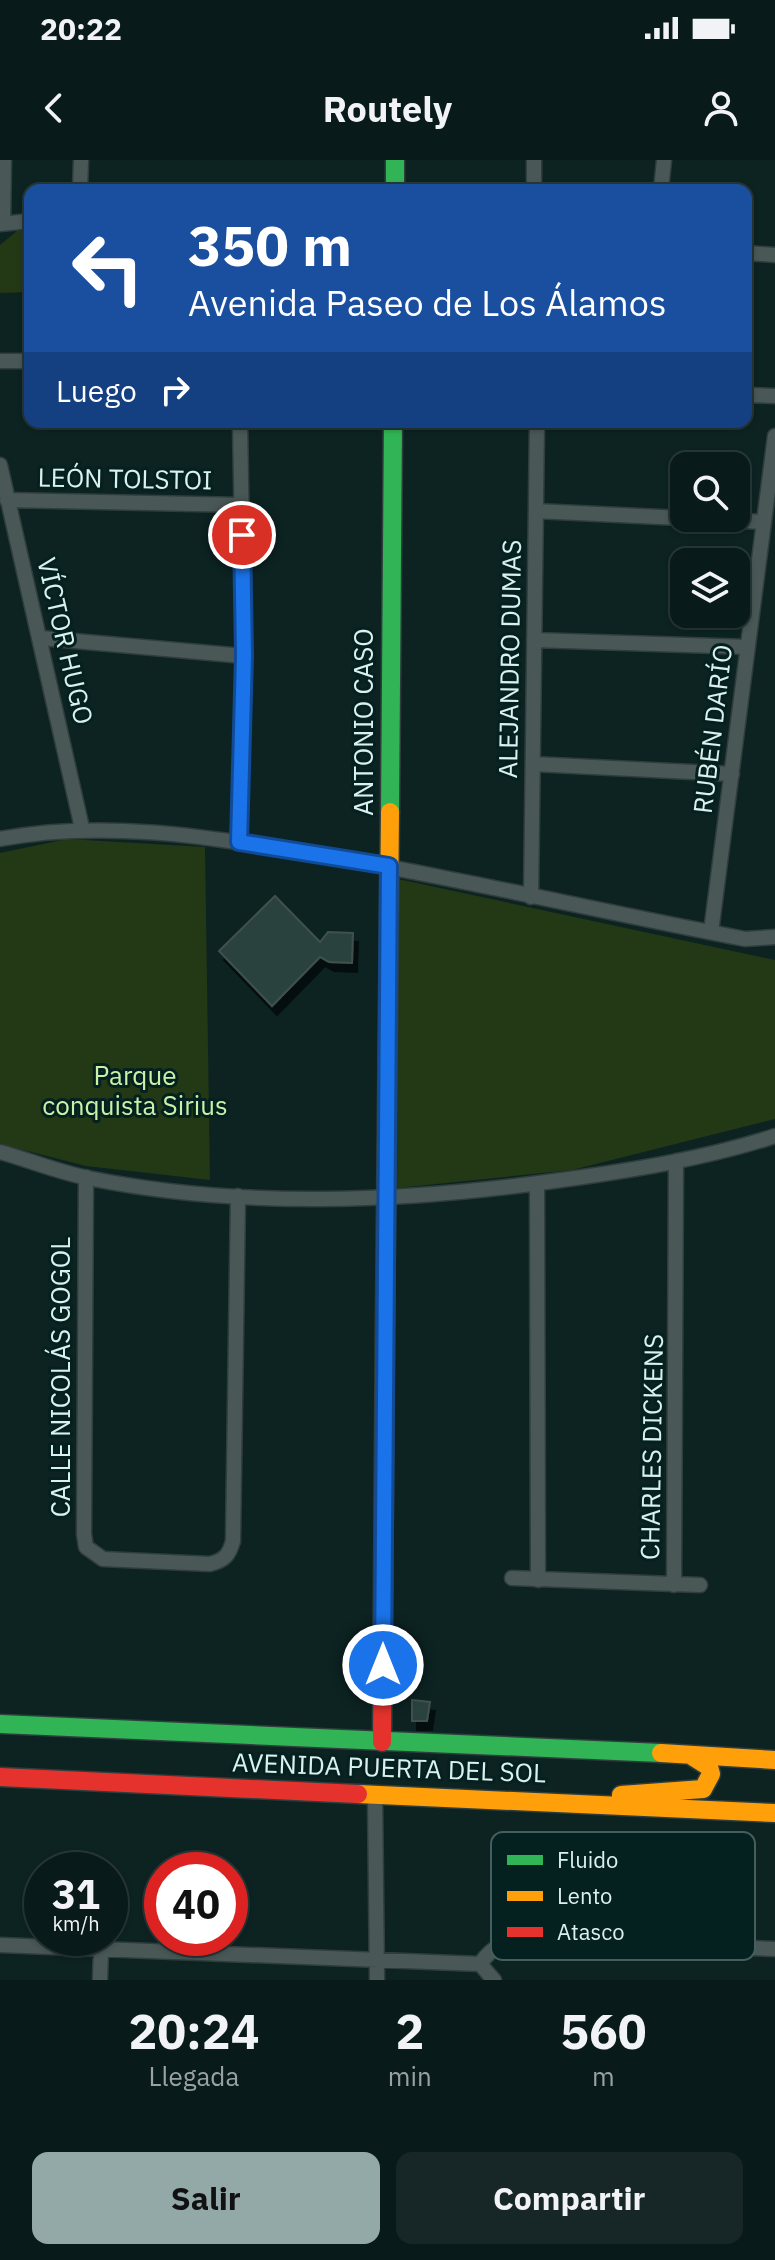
<!DOCTYPE html>
<html lang="es">
<head>
<meta charset="utf-8">
<style>
  body { margin:0; font-family:"IBM Plex Sans",sans-serif; background:#172727; color:#f1f3f6; height:100vh; display:flex; flex-direction:column; font-size:30px; white-space:nowrap }
  * { box-sizing:border-box; margin:0 }
  p { font-size:26px; color:#99a1a2 }
  .icon { flex:none; width:44px; height:44px; fill:none; stroke:currentColor; stroke-width:2; stroke-linecap:round; stroke-linejoin:round }
  .map { position:relative; height:1820px; overflow:hidden }
  .panel { display:flex; flex-direction:column; background:#091a1a; flex:1 }
  .panel>* { flex:none }
  .banner { position:absolute; left:24px; top:24px; width:728px; height:244px; border-radius:16px; box-shadow:0 2px 6px #0004,0 0 0 2px #293839; background:#1a4fa0; color:#fff; overflow:hidden }
  .fabs { position:absolute; left:670px; top:292px; display:grid; gap:16px }
  .fabs a { display:grid; place-items:center; width:80px; height:80px; border-radius:16px; background:#091a1a; box-shadow:0 2px 6px #0004,0 0 0 2px #293839; font-size:40px }
  .speed { position:absolute; left:24px; top:1692px; display:flex; gap:16px; font-size:40px; font-weight:700; text-align:center }
  .speed>* { display:grid; place-content:center; width:104px; height:104px; border-radius:50%; background:#091a1a; box-shadow:0 2px 6px #0004,0 0 0 2px #293839; line-height:1 }
  .speed small { font-size:20px; font-weight:400 }
  .speed .limit { border:12px solid #d22; background:#fff; color:#111 }
  .pin { position:absolute; display:grid; place-items:center; width:68px; height:68px; color:#fff; margin:-34px; border:4px solid #fff; border-radius:50%; box-shadow:0 2px 8px #0007 }
  .me { position:absolute; width:88px; margin:-44px; rotate:0deg; stroke-linejoin:round; filter:drop-shadow(0 0 6px #0008) }
  .turn { display:flex; align-items:center; gap:28px; height:168px; padding:0 32px; font-size:36px }
  .turn .icon { width:104px; height:104px; stroke-width:2.5 }
  .turn b { display:block; font-size:56px; line-height:68px }
  .then { display:flex; align-items:center; height:76px; padding:0 32px; background:#0003; gap:16px; font-size:30px }
  .eta { display:flex; justify-content:space-evenly; align-items:center; height:136px; text-align:center }
  .eta b { font-size:48px; font-weight:800; line-height:56px }
  .button { display:flex; gap:16px; margin-top:auto; padding:16px 32px }
  .button a { flex:1; height:92px; border-radius:16px; background:#93a9a7; color:#111; font-size:32px; font-weight:800; line-height:92px; text-align:center }
  .button a+a { background:#172727; color:#f1f3f6 }
  .status { display:flex; justify-content:space-between; align-items:center; height:56px; padding:0 40px; background:#091a1a; direction:ltr }
  .status svg { height:22px; fill:currentColor }
  header { display:flex; justify-content:space-between; align-items:center; height:104px; padding:0 32px; background:#091a1a; font-size:36px; font-weight:800 }
  .map>svg:first-child { display:block }
  .green { fill:#233815 }
  .building { fill:#2c423e; stroke:#41514d; stroke-width:2; filter:url(#shadow) }
  .lines { fill:none; stroke-linecap:round; stroke-linejoin:round }
  .street-casing { stroke:#2f3e3d; stroke-width:17 }
  .fast-casing { stroke:#2f3e3d; stroke-width:21 }
  .slow-casing { stroke:#2f3e3d; stroke-width:21 }
  .jam-casing { stroke:#2f3e3d; stroke-width:21 }
  .street { stroke:#495757; stroke-width:14 }
  .fast { stroke:#30b455; stroke-width:18 }
  .slow { stroke:#ff9f0a; stroke-width:18 }
  .jam { stroke:#e5322d; stroke-width:18 }
  .route-casing { stroke:#114b97; stroke-width:20 }
  .route { stroke:#1a73e8; stroke-width:14 }
  .labels { text-anchor:middle; stroke-width:6; stroke-linejoin:round; paint-order:stroke }
  .street-label { font-size:26px; fill:#dcf1ef; stroke:#042120 }
  .park-label { font-size:26px; fill:#c9f1a8; stroke:#042120 }
  .key { fill:#042120; stroke:#455f5e; stroke-width:2 }
  .key-label { font-size:22px; fill:#dcf1ef }
</style>
</head>
<body>
<div class="status"><b>20:22</b><svg viewBox="0 0 49 12"><path d="M0 12V9h3v3zM5 12V6h3v6zM10 12V3h3v9zM15 12V0h3v12zM26 1h20v11H26zM47 4h2v5h-2z"/></svg></div>
<header><svg class="icon" aria-label="back" viewBox="0 0 24 24"><path d="M15 5l-7 7 7 7"/></svg>Routely<svg class="icon" aria-label="person" viewBox="0 0 24 24"><circle cx="12" cy="8" r="4"/><path d="M4 21q1-7 8-7t8 7"/></svg></header>
<div class="map">
<svg width="775" height="1820" viewBox="0 0 775 1820">
  <defs>
    <filter id="shadow"><feDropShadow dx="5" dy="9" stdDeviation="0" flood-color="#0009"/></filter>
  </defs>
  <rect width="100%" height="100%" fill="#0c2322"/>
  <!-- green -->
  <path class="green" d="M30 70V132L0 133V85L17 71Z
    M67 679 205 687 210 1020 86 1006 0 984V693Z
    M398 719 775 800V959L572 1010 397 1028Z"/>
  <!-- building -->
  <path class="building" d="M275 736 320 782 328 772 353 773 352 803 329 802 320 797 272 846 219 791Z
    M412 1540 430 1542 427 1561H412Z"/>
  <g class="lines">
    <defs>
      <path id="street" d="M80 30 81 0
        M534 30V0
        M661 30 664 0
        M3 63 4 0
        M0 64 30 61
        M746 93 775 95
        M0 201H30
        M746 235 775 236
        M0 305 82 668
        M7 340 242 345
        M536 351 764 362
        M41 478 244 496
        M534 480 748 487
        M533 604 732 614
        M0 679C99 660 204 676 302 692 451 716 597 751 745 779L775 777
        M239 682 244 496 240 262
        M531 737 537 262
        M711 772 775 276
        M0 992C29 1000 58 1012 88 1018 241 1049 401 1042 554 1021 628 1011 704 999 775 976
        M86 1017 84 1374 86 1387 103 1399 210 1404C225 1400 229 1395 233 1381L238 1036
        M537 1024 538 1420
        M512 1418 700 1425
        M674 1425 676 1001
        M375 1636 377 1820
        M0 1785 480 1804
        M480 1804C494 1784 507 1781 530 1779L775 1789
        M480 1804 494 1820
        M100 1820 101 1790"/>
      <path id="fast" d="M395 0V30
        M390 652 393 262
        M0 1564 661 1593"/>
      <path id="slow" d="M385 1162 390 652
        M661 1593 775 1600
        M358 1634 775 1653
        M621 1635 703 1629 711 1614 709 1607 690 1595"/>
      <path id="jam" d="M382 1582 385 1162
        M0 1617 358 1634"/>
    </defs>
    <!-- street casing -->
    <use href="#street" class="street-casing"/>
    <!-- fast casing -->
    <use href="#fast" class="fast-casing"/>
    <!-- slow casing -->
    <use href="#slow" class="slow-casing"/>
    <!-- jam casing -->
    <use href="#jam" class="jam-casing"/>
    <!-- street -->
    <use href="#street" class="street"/>
    <!-- fast -->
    <use href="#fast" class="fast"/>
    <!-- slow -->
    <use href="#slow" class="slow"/>
    <!-- jam -->
    <use href="#jam" class="jam"/>
  </g>
  <g class="lines">
    <defs>
      <path id="route" d="M242 375 244 496 239 682 389 706 383 1505"/>
    </defs>
    <!-- route casing -->
    <use href="#route" class="route-casing"/>
    <!-- route -->
    <use href="#route" class="route"/>
  </g>
  <g class="labels">
    <!-- street labels -->
    <g class="street-label">
      <text transform="translate(125 319) rotate(1)" y="9">LEÓN TOLSTOI</text>
      <text transform="translate(65 481) rotate(77)" y="9">VÍCTOR HUGO</text>
      <text transform="translate(510 499) rotate(-89)" y="9">ALEJANDRO DUMAS</text>
      <text transform="translate(364 562) rotate(-90)" y="9">ANTONIO CASO</text>
      <text transform="translate(713 569) rotate(-83)" y="9">RUBÉN DARÍO</text>
      <text transform="translate(61 1217) rotate(-90)" y="9">CALLE NICOLÁS GOGOL</text>
      <text transform="translate(652 1287) rotate(-89)" y="9">CHARLES DICKENS</text>
      <text transform="translate(389 1608) rotate(2)" y="9">AVENIDA PUERTA DEL SOL</text>
    </g>
    <!-- park labels -->
    <g class="park-label">
      <text x="135" y="925">Parque<tspan x="135" dy="30">conquista Sirius</tspan></text>
    </g>
  </g>
  <!-- legend -->
  <rect x="491" y="1672" width="264" height="128" rx="12" class="key"/>
  <rect x="507" y="1695" width="36" height="10" fill="#30b455"/>
  <rect x="507" y="1731" width="36" height="10" fill="#ff9f0a"/>
  <rect x="507" y="1767" width="36" height="10" fill="#e5322d"/>
  <g class="key-label">
    <text x="557" y="1708">Fluido</text>
    <text x="557" y="1744">Lento</text>
    <text x="557" y="1780">Atasco</text>
  </g>
</svg>
<div class="fabs">
<a><svg class="icon" aria-label="search" viewBox="0 0 24 24"><circle cx="10" cy="10" r="6"/><path d="M15 15l6 6"/></svg></a>
<a><svg class="icon" aria-label="layers" viewBox="0 0 24 24"><path d="M12 4l9 5-9 5-9-5zM3 14l9 5 9-5"/></svg></a>
</div>
<div class="speed"><div>31<small>km/h</small></div><div class="limit">40</div></div>
<div class="pin" style="left:242px;top:375px;background:#d93025"><svg class="icon" aria-label="arrive" viewBox="0 0 24 24"><path d="M6 21V4h12l-3 4 3 4H6"/></svg></div>
<svg class="me" style="left:383px;top:1505px" viewBox="-20 -20 40 40"><circle r="17" fill="#1a73e8" stroke="#fff" stroke-width="3"/><path d="M0-11L8 9 0 5-8 9z" fill="#fff"/></svg>
<div class="banner">
<div class="turn"><svg class="icon" aria-label="left" viewBox="0 0 24 24"><path d="M17 20v-9H6M10 6l-5 5 5 5"/></svg><div><b>350 m</b>Avenida Paseo de Los Álamos</div></div>
<div class="then">Luego<svg class="icon" aria-label="right" viewBox="0 0 24 24"><path d="M7 20v-9h11M14 6l5 5-5 5"/></svg></div>
</div>
</div>
<section class="panel">
<div class="eta">
<div><b>20:24</b><p>Llegada</p></div>
<div><b>2</b><p>min</p></div>
<div><b>560</b><p>m</p></div>
</div>
<div class="button"><a>Salir</a><a>Compartir</a></div>
</section>
</body>
</html>
